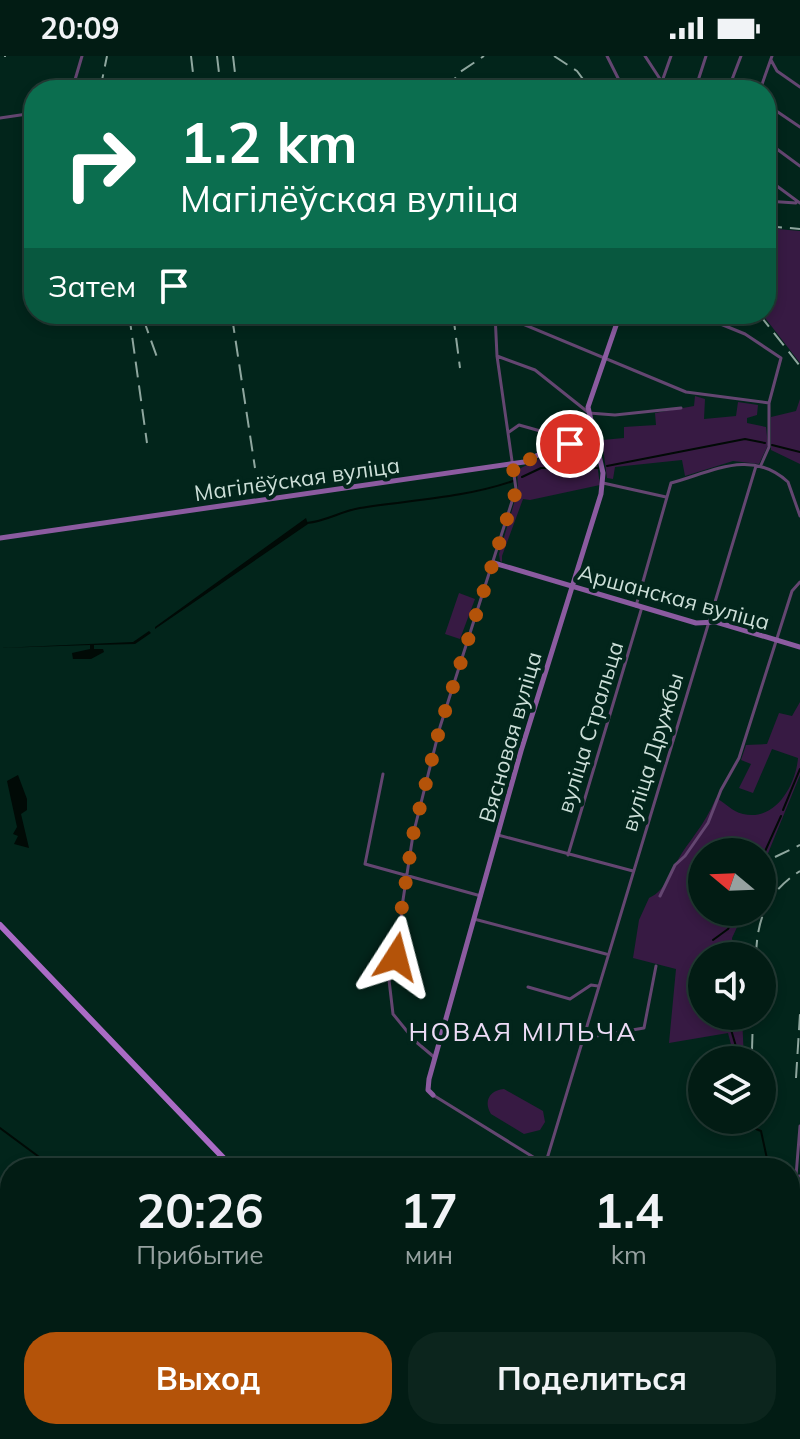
<!DOCTYPE html>
<html lang="ru">
<head>
<meta charset="utf-8">
<style>
  body { margin:0; font-family:Mulish,sans-serif; background:#0c251d; color:#f1f3f6; height:100vh; display:flex; flex-direction:column; font-size:30px; white-space:nowrap }
  * { box-sizing:border-box; margin:0 }
  p { font-size:26px; color:#96a1a0 }
  .icon { flex:none; width:44px; height:44px; fill:none; stroke:currentColor; stroke-width:2; stroke-linecap:round; stroke-linejoin:round }
  .map { position:relative; flex:1; overflow:hidden }
  .details { position:absolute; left:0px; top:1102px; width:800px; height:282px; display:flex; flex-direction:column; background:#021c14; border-radius:32px 32px 0 0; box-shadow:0 4px 12px #0003,0 0 0 2px #233a34 }
  .details>* { flex:none }
  .hud { position:absolute; left:24px; top:24px; width:752px; height:244px; border-radius:32px; box-shadow:0 4px 12px #0003,0 0 0 2px #233a34; background:#0b6e4f; color:#fff; overflow:hidden }
  .needle { width:52px; rotate:289deg }
  .controls { position:absolute; left:688px; top:782px; display:grid; gap:16px }
  .controls a { display:grid; place-items:center; width:88px; height:88px; border-radius:50%; background:#021c14; box-shadow:0 4px 12px #0003,0 0 0 2px #233a34; font-size:40px }
  .pin { position:absolute; display:grid; place-items:center; width:68px; height:68px; color:#fff; margin:-34px; border:4px solid #fff; border-radius:50%; box-shadow:0 2px 8px #0007 }
  .me { position:absolute; width:88px; margin:-44px; rotate:9deg; stroke-linejoin:round; filter:drop-shadow(0 0 6px #0008) }
  .turn { display:flex; align-items:center; gap:28px; height:168px; padding:0 24px; font-size:36px }
  .turn .icon { width:104px; height:104px; stroke-width:2.5 }
  .turn b { display:block; font-size:56px; line-height:68px }
  .then { display:flex; align-items:center; height:76px; padding:0 24px; background:#0003; gap:16px; font-size:30px }
  .eta { display:flex; justify-content:space-evenly; align-items:center; height:136px; text-align:center }
  .eta b { font-size:48px; font-weight:700; line-height:56px }
  .primary-button { display:flex; gap:16px; margin-top:auto; padding:16px 24px }
  .primary-button a { flex:1; height:92px; border-radius:32px; background:#b45309; color:#fff; font-size:32px; font-weight:700; line-height:92px; text-align:center }
  .primary-button a+a { background:#0c251d; color:#f1f3f6 }
  .status { display:flex; justify-content:space-between; align-items:center; height:56px; padding:0 40px; background:#021c14; direction:ltr }
  .status svg { height:22px; fill:currentColor }
  .map>svg:first-child { display:block }
  .green { fill:#371a43 }
  .water { fill:#010a06 }
  .lines { fill:none; stroke-linecap:round; stroke-linejoin:round }
  .stream { stroke:#010a06; stroke-width:2 }
  .street { stroke:#644671; stroke-width:3 }
  .secondary { stroke:#8b5ba0; stroke-width:5 }
  .primary { stroke:#aa6bc5; stroke-width:6 }
  .rail { stroke:#8fa79f; stroke-width:2; stroke-dasharray:16 8; stroke-linecap:butt }
  .route { stroke:#b45309; stroke-width:14; stroke-dasharray:0 25.2 }
  .labels { text-anchor:middle; stroke-width:8; stroke-linejoin:round; paint-order:stroke }
  .street-label { font-size:22px; fill:#ccdfd8; stroke:#02251b }
  .quarter-label { font-size:26px; letter-spacing:2px; fill:#eddcf6; stroke:#02251b }
</style>
</head>
<body>
<div class="status"><b>20:09</b><svg viewBox="0 0 49 12"><path d="M0 12V9h3v3zM5 12V6h3v6zM10 12V3h3v9zM15 12V0h3v12zM26 1h20v11H26zM47 4h2v5h-2z"/></svg></div>
<div class="map">
<svg width="800" height="1383" viewBox="0 0 800 1383">
  <rect width="100%" height="100%" fill="#02251b"/>
  <!-- green -->
  <path class="green" d="M766 172 800 175V307L762 258H766Z
    M695 340 705 343 704 363 736 360 738 346 758 349 757 359 747 362V367L766 371 768 389 759 408 733 405 685 420 682 404 615 411 613 423 607 422 602 384 624 382V371L656 369 655 357 694 350Z
    M800 343V408L771 394V361L796 355Z
    M587 388 595 393 600 429 530 444 523 443 502 500V506L500 505 499 498 518 434 517 414 555 395Z
    M459 537 475 543 460 583 445 578Z
    M800 646V719L762 812V796H702V856H744L732 882 734 900H702V960H742L744 1004H735L728 977 669 987 676 913 633 902 639 864 649 842C667 834 672 812 682 797 697 775 705 767 716 742 726 747 731 755 743 758 776 766 796 728 798 702L772 693 753 737 739 732 751 708 741 704 746 689 767 688 779 657 792 660Z
    M504 1033 543 1055 545 1066 540 1074 524 1078 491 1058C483 1045 490 1034 504 1033Z"/>
  <!-- water -->
  <path class="water" d="M306 462 308 468 155 573V571Z
    M149 575 151 577 135 588 94 589V593H103L104 596 91 603H73L72 597 90 593V589L0 592 133 586Z
    M18 719 27 743V754L21 758 29 792 14 788 18 780 13 778 17 771 7 725Z"/>
  <g class="lines">
    <!-- stream -->
    <path class="stream" d="M772 389 800 396
      M607 410 745 383 765 387
      M522 421 541 412H598
      M307 467C327 465 341 455 360 452 410 444 464 442 513 425
      M783 754 800 713
      M762 802 781 760
      M713 884 728 873 738 856
      M727 960 740 1004
      M753 1064 756 1073 761 1075 769 1112
      M0 1072 54 1112
      M790 1133 800 1135
      M0 1301 10 1306
      M394 1374 401 1383
      M100 1383 102 1374
      M550 1383 558 1374"/>
    <!-- street -->
    <path class="street" d="M607 0 624 34
      M645 0 662 26
      M771 4 777 15 800 31
      M72 34 82 0
      M659 34 671 0
      M695 34 706 0
      M728 34 741 0
      M760 34 772 0
      M766 48 800 71
      M0 62 34 57
      M766 85 800 110
      M766 122 800 147
      M766 145 796 147
      M499 258 686 336 769 347
      M696 258 745 278 781 302 769 347V391L761 409
      M497 300 535 314 589 357 615 359 681 352
      M509 376 519 369 544 376 548 394
      M603 427 666 441
      M636 550 671 427C712 416 751 392 788 426L800 460
      M383 718 365 808 481 840
      M498 779 633 815
      M568 799 642 551
      M660 840 675 809 685 800 708 767 721 734 739 702 792 535 800 526
      M474 863 606 898
      M528 931 570 943 591 929 598 930
      M584 982 644 972 656 910
      M434 1001 415 985 393 958 389 924 403 874 401 857 413 779 440 671 516 433 497 300 495 258
      M433 1039 551 1112
      M546 1106 756 410
      M796 1120 800 1070
      M790 1121 800 1120"/>
    <!-- secondary -->
    <path class="secondary" d="M0 482 524 406 552 392 596 384
      M494 507 696 567 716 566 800 591
      M433 1039 428 1034 429 1023 521 695 601 438 603 417 588 351 620 258
      M448 1383 450 1374"/>
    <!-- primary -->
    <path class="primary" d="M0 869 233 1112
      M581 1374 632 1383
      M601 1374 699 1383
      M774 1383H779"/>
    <!-- rail -->
    <path class="rail" d="M5 0V1
      M191 0 195 34
      M217 0 221 34
      M233 0 237 34
      M554 0 577 15 591 34
      M100 34 107 0
      M446 34 460 16 484 0
      M766 170 800 173
      M129 258 147 387
      M453 258 460 312
      M759 258 800 310
      M232 261 255 412
      M143 262 158 304
      M775 801 800 789
      M756 900C757 863 767 836 800 815
      M752 994 753 960
      M796 1022 800 958"/>
  </g>
  <g class="lines">
    <!-- route -->
    <path class="route" d="M396 901 403 874 401 857 413 779 440 671 515 438 516 427 512 408C533 405 550 393 570 388"/>
  </g>
  <g class="labels">
    <!-- street labels -->
    <g class="street-label">
      <text transform="translate(297 423) rotate(-8)" y="8">Магілёўская вуліца</text>
      <text transform="translate(674 541) rotate(15)" y="8">Аршанская вуліца</text>
      <text transform="translate(590 671) rotate(-73)" y="8">вуліца Стральца</text>
      <text transform="translate(510 681) rotate(-74)" y="8">Вясновая вуліца</text>
      <text transform="translate(652 696) rotate(-73)" y="8">вуліца Дружбы</text>
    </g>
    <!-- quarter labels -->
    <g class="quarter-label">
      <text x="523" y="985">НОВАЯ МІЛЬЧА</text>
    </g>
  </g>
</svg>
<div class="controls">
<a><svg class="needle" viewBox="-14 -14 28 28"><path d="M0-13l5 13h-10z" fill="#e53935"/><path d="M0 13l5-13h-10z" fill="#96a1a0"/></svg></a>
<a><svg class="icon" aria-label="sound" viewBox="0 0 24 24"><path d="M4 9h4l5-4v14l-5-4H4zM17 9q2 3 0 6"/></svg></a>
<a><svg class="icon" aria-label="layers" viewBox="0 0 24 24"><path d="M12 4l9 5-9 5-9-5zM3 14l9 5 9-5"/></svg></a>
</div>
<div class="pin" style="left:570px;top:388px;background:#d93025"><svg class="icon" aria-label="arrive" viewBox="0 0 24 24"><path d="M6 21V4h12l-3 4 3 4H6"/></svg></div>
<svg class="me" style="left:396px;top:901px" viewBox="-20 -20 40 40"><path d="M0-17L14 15 0 8-14 15z" fill="#b45309" stroke="#fff" stroke-width="4"/></svg>
<div class="hud">
<div class="turn"><svg class="icon" aria-label="right" viewBox="0 0 24 24"><path d="M7 20v-9h11M14 6l5 5-5 5"/></svg><div><b>1.2 km</b>Магілёўская вуліца</div></div>
<div class="then">Затем<svg class="icon" aria-label="arrive" viewBox="0 0 24 24"><path d="M6 21V4h12l-3 4 3 4H6"/></svg></div>
</div>
<section class="details">
<div class="eta">
<div><b>20:26</b><p>Прибытие</p></div>
<div><b>17</b><p>мин</p></div>
<div><b>1.4</b><p>km</p></div>
</div>
<div class="primary-button"><a>Выход</a><a>Поделиться</a></div>
</section>
</div>
</body>
</html>
